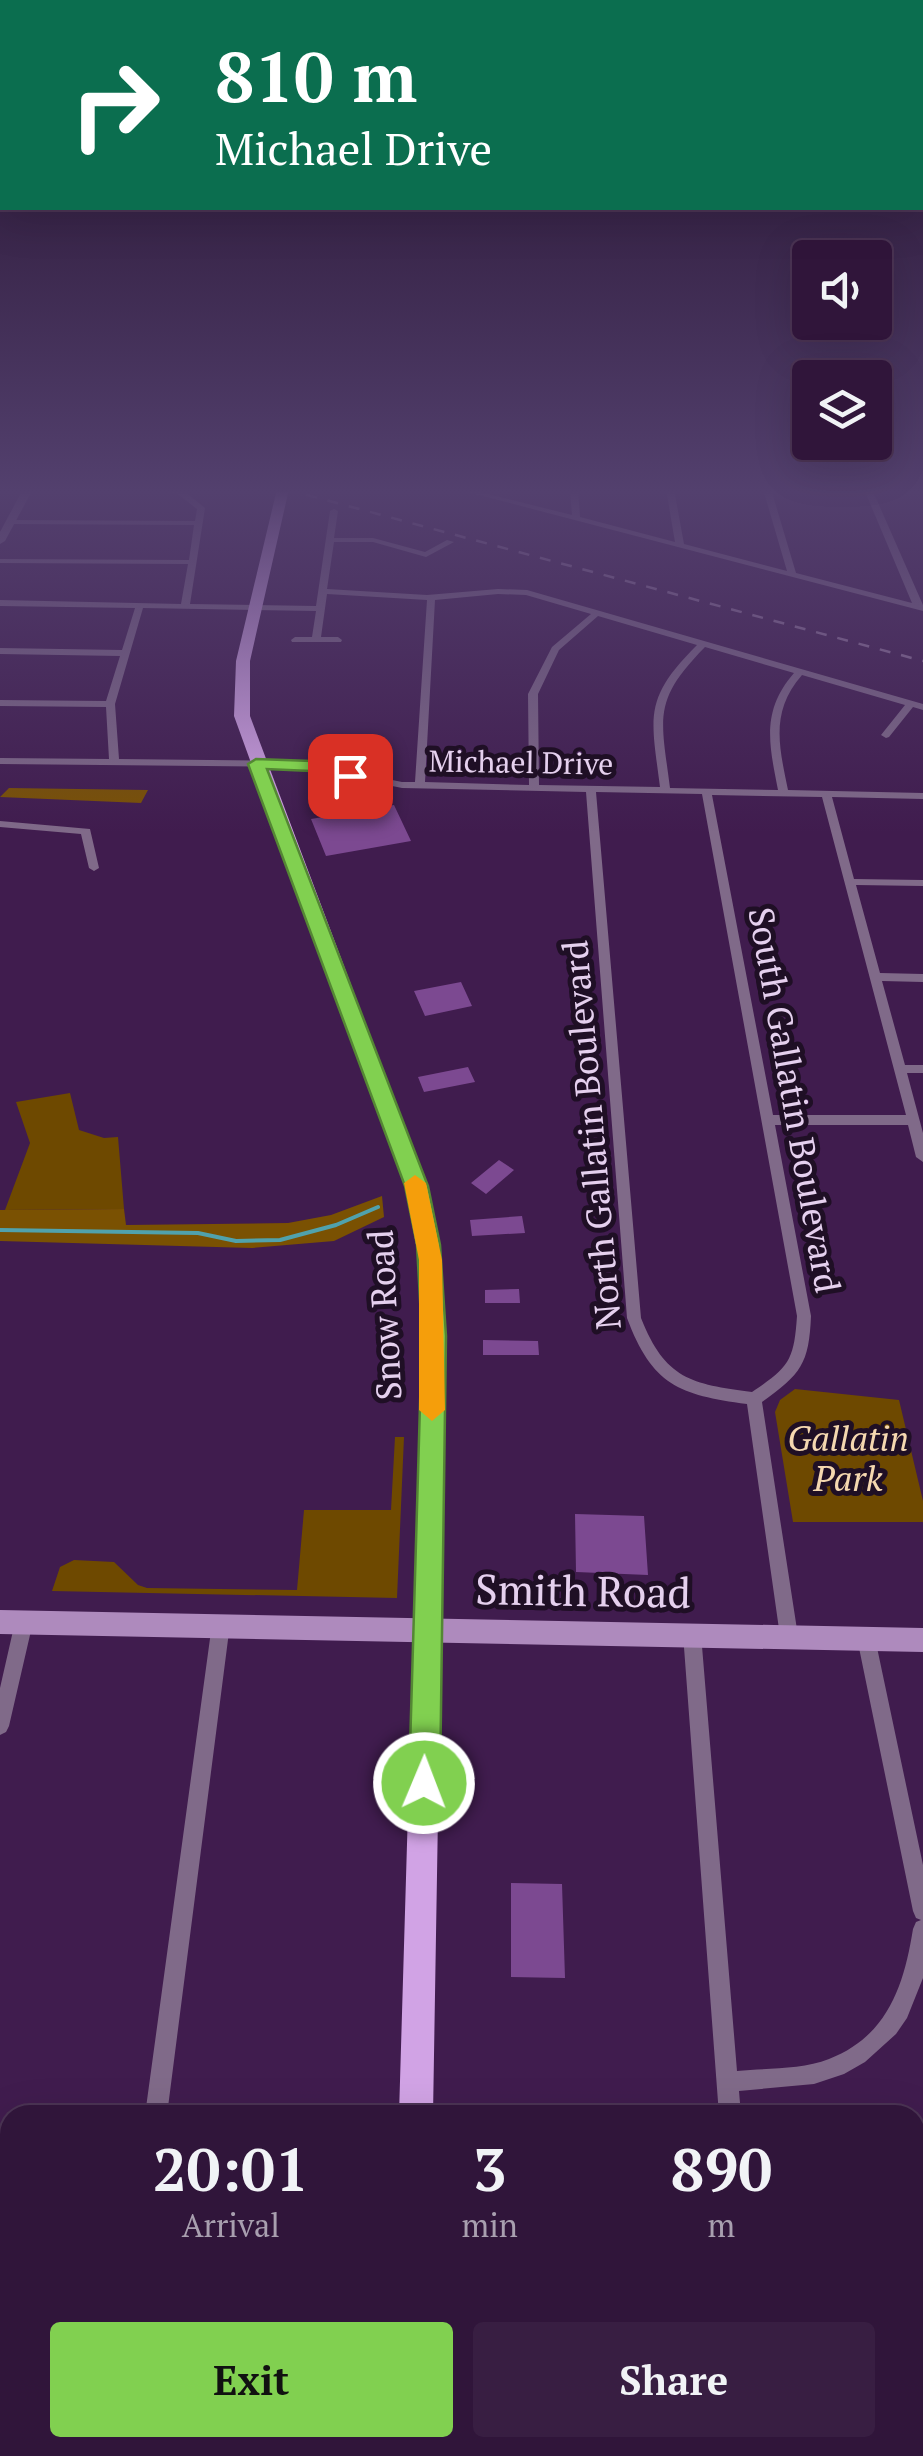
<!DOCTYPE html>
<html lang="en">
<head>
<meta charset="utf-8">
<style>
  body { margin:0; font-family:"PT Serif",serif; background:#381e42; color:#f1f3f6; height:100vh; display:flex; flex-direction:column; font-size:38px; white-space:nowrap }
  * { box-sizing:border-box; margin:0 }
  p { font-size:32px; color:#a89faf }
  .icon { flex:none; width:55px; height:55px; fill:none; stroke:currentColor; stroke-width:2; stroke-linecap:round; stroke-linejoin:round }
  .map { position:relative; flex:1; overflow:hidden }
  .panel { position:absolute; left:0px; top:2105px; width:925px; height:352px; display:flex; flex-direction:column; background:#30153a; border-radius:30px 30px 0 0; box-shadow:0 10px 40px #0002,0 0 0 2px #4b3454 }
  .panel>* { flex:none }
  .top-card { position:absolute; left:0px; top:0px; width:925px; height:210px; box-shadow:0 10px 40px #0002,0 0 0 2px #4b3454; background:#0b6e4f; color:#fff; overflow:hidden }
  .tools { position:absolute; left:792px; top:240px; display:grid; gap:20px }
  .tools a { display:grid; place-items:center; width:100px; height:100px; border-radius:10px; background:#30153a; box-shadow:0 10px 40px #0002,0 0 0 2px #4b3454; font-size:50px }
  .pin { position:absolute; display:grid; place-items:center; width:85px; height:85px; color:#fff; margin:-42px; border-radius:20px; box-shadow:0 5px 15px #0006 }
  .me { position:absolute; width:110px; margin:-55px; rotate:1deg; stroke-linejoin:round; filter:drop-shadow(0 0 8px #0008) }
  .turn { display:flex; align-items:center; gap:35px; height:210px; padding:0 50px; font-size:45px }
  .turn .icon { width:130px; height:130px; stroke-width:2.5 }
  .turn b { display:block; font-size:70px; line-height:85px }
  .eta { display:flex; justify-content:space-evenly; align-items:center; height:170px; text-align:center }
  .eta b { font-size:60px; font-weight:800; line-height:70px }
  .primary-button { display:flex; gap:20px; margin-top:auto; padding:20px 50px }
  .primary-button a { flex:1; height:115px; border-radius:10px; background:#81d050; color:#111; font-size:40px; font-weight:800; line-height:115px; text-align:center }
  .primary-button a+a { background:#381e42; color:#f1f3f6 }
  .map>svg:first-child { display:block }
  .green { fill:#6e4900 }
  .forest { fill:#7a5102 }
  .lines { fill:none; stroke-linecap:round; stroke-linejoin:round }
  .stream { stroke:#50a2ac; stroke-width:4 }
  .building { fill:#7c4991 }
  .minor { fill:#806a89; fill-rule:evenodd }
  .tertiary { fill:#806a89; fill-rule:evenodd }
  .secondary { fill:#ae8abd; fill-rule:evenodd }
  .primary { fill:#d1a3e5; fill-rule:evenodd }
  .rail { stroke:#91749c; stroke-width:2.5; stroke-dasharray:11 11; stroke-linecap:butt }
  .route { fill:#81d050; stroke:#548734; stroke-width:2.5 }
  .slow { fill:#f59e0b }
  .labels { text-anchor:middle; stroke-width:10; stroke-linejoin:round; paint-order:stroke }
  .far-street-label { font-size:30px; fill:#e5d0ee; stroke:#1f0f25 }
  .street-label { font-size:35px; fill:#e5d0ee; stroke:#1f0f25 }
  .park-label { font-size:35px; font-style:italic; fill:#f5d8b0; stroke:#1f0f25 }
  .near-street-label { font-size:42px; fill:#e5d0ee; stroke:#1f0f25 }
</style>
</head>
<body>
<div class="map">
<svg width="923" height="2456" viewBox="0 0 923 2456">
  <rect width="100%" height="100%" fill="#401c4e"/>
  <!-- green -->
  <path class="green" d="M70 1093 79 1130 104 1138 118 1137 124 1209 5 1210 30 1143 16 1102Z
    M795 1389 899 1400 923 1501V1522H793L775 1412 780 1400Z
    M395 1437H404L397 1598 52 1591 60 1567 74 1560 114 1562 138 1585 147 1588 297 1590 304 1510H391Z"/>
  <!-- forest -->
  <path class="forest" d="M9 788 148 790 141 803 0 797Z
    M382 1196 384 1217 334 1241 252 1248 0 1241V1210L124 1209 126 1225 288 1223 331 1215Z"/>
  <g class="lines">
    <!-- stream -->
    <path class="stream" d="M0 1230 198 1233 236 1241 280 1240 336 1225 378 1207"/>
  </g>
  <!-- building -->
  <path class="building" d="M394 805 411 841 326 856 311 819Z
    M461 982 472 1006 425 1016 414 991Z
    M468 1067 475 1082 424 1092 418 1077Z
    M499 1160 514 1170 486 1194 471 1183Z
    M522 1216 525 1233 472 1236 470 1220Z
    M519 1289 520 1303H485V1290Z
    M483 1340 538 1341 539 1355H483Z
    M575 1514 644 1516 648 1575 576 1572Z
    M511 1883 562 1884 565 1978 511 1977Z"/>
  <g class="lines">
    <!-- minor -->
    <path class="minor" d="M157 489 184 491 205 508 190 604 316 606 330 511 334 509 338 511 334 538H373L425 552 447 540 454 542 426 557 373 542H334L327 589 427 595 498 589 527 590 923 704V710L913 707 889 737 886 738 881 735 905 705 802 675C770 712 779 746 788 790L923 793V799L832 797 854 879 923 880V886L856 885 880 973 923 974V982L882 981 905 1065H923V1073H907L923 1133V1162L916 1157 908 1125H775L811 1316C809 1364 801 1374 762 1402L798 1636 795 1642 789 1644 783 1642 780 1636 747 1404C679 1395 652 1385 627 1318L586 792 402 788 299 767 0 764V758L109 759 106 707 0 706V700L106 701 120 656 0 654V648L122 650 135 608 0 606V600L181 604 188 564 0 563V559L189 560 194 525 11 524 7 522 11 520 195 521 197 509 179 495ZM327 594 427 600 415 782H402L299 761 119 759 115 704 143 608 316 611 312 637H295L291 640 292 642H341L342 640 338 637H321ZM498 594 526 595 591 614 552 647 528 694 529 785 425 782 435 600ZM598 616 697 645C643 699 651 716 660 787L539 785 538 694 559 650ZM705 647 794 673C761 711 769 744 778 790L670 788C661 717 652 701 705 647ZM596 792 702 794 797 1316C794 1361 789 1367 752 1392 691 1384 665 1379 641 1318ZM712 795 822 797 906 1115H773Z
      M456 489H468L572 515 570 489H578L580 517 675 542 666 489H674L684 544 787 571 763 489H771L796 573 912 603 864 489H872L923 605V611Z
      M0 821 90 829 99 868 94 871 89 868 81 834 0 827Z
      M24 1614 30 1616 33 1622 9 1726 6 1732 0 1735V1688L15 1622 18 1616Z
      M221 1616 227 1618 230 1624 167 2115H145L212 1624 215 1618Z
      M692 1626 698 1628 701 1634 737 2071C766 2068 801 2070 829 2059 888 2036 904 1985 913 1929L916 1922 921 1920 916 1918 913 1911 857 1638 860 1632 866 1630 872 1632 875 1638 923 1865V1978L907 2018 896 2034 865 2062 844 2074 814 2084 739 2091 741 2115H719L683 1634 686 1628Z
      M100 2448H124L123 2456H99Z
      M740 2448H764L765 2456H741Z"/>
    <!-- tertiary -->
    <path class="tertiary" d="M23 489H33L5 541 0 544V532Z"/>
    <!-- secondary -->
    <path class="secondary" d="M0 1610 923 1628V1652L0 1634Z"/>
    <!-- primary -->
    <path class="primary" d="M277 489H289L250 661V716L427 1187 441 1260 446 1336 433 2115H399L422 1336 419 1260 405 1187 234 716 236 661Z
      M387 2448H427V2456H387Z"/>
    <!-- rail -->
    <path class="rail" d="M285 489 923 661"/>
  </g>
  <!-- sky -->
  <linearGradient id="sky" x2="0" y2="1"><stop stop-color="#230f2b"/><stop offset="0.59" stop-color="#53406e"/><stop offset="1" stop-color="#53406e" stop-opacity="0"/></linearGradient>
  <rect width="923" height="833" fill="url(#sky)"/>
  <!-- route -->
  <path class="route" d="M256 759 312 761 358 776 350 781 311 771 267 769 428 1186 440 1245 446 1336 440 1783 435 1794 424 1798 414 1794 409 1783 422 1336 417 1245 405 1186 248 764Z"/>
  <!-- slow -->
  <path class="slow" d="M415 1175 426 1183 442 1260 445 1410 432 1421 419 1410V1260L404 1183Z"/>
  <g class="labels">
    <!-- far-street labels -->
    <g class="far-street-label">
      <text transform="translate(521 763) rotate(1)" y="10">Michael Drive</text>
    </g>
    <!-- street labels -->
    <g class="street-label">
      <text transform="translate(794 1100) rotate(80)" y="12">South Gallatin Boulevard</text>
      <text transform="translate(592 1135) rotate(-95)" y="12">North Gallatin Boulevard</text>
      <text transform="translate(385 1315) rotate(-93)" y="12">Snow Road</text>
    </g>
    <!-- park labels -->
    <g class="park-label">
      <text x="848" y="1451">Gallatin<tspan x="848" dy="40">Park</tspan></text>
    </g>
    <!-- near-street labels -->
    <g class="near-street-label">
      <text transform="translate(583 1591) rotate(1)" y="15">Smith Road</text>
    </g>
  </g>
</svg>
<div class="tools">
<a><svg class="icon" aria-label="sound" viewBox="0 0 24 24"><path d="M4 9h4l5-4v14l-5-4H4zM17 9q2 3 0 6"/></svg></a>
<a><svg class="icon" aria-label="layers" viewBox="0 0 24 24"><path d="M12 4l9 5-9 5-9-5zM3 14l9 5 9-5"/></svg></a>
</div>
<div class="pin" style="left:350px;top:776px;background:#d93025"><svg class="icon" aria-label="arrive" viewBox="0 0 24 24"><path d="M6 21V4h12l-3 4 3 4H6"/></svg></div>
<svg class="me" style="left:424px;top:1783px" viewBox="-20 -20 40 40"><circle r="17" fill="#81d050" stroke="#fff" stroke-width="3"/><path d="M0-11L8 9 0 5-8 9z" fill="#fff"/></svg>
<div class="top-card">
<div class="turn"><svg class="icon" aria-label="right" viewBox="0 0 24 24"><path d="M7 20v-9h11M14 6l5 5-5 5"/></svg><div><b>810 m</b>Michael Drive</div></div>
</div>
<section class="panel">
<div class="eta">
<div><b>20:01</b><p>Arrival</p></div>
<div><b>3</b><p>min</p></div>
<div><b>890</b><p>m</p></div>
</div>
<div class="primary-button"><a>Exit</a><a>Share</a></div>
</section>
</div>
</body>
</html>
